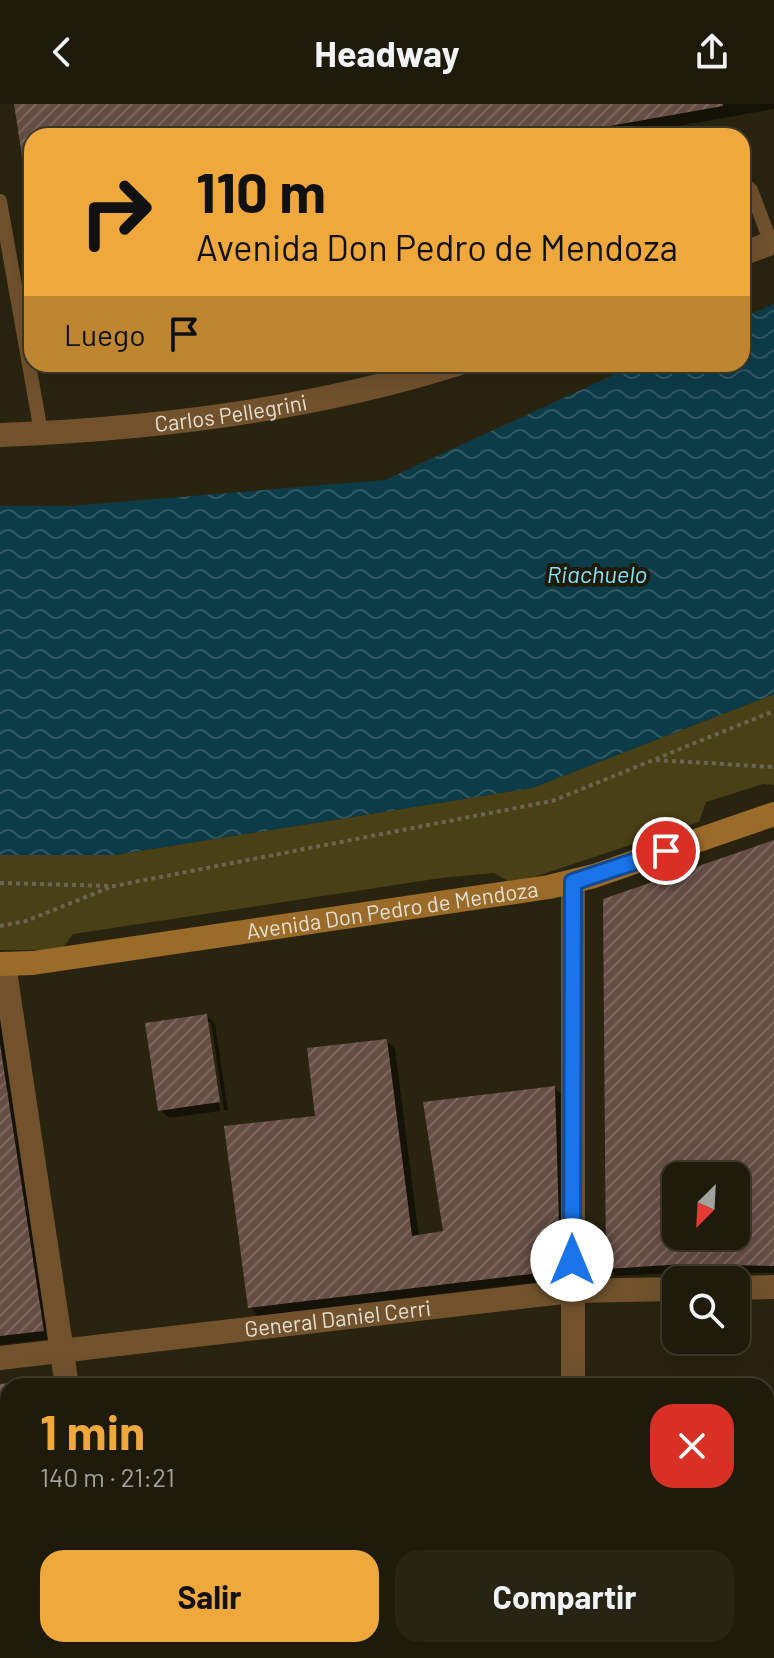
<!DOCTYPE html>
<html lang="es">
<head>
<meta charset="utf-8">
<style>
  body { margin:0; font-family:Barlow,sans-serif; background:#272414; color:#f1f3f6; height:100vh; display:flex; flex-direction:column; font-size:30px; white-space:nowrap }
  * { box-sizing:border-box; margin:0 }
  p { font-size:26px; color:#a1a19d }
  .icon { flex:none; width:44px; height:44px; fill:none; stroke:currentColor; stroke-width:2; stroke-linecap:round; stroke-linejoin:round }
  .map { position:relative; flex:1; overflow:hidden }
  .drawer { position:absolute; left:0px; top:1274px; width:774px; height:280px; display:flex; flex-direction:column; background:#1f1b0b; border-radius:24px 24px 0 0; box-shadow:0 8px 32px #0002,0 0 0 2px #3c392c }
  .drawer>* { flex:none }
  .guide { position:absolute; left:24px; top:24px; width:726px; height:244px; border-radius:24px; box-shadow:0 8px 32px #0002,0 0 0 2px #3c392c; background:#eea83c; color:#111; overflow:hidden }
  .needle { width:52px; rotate:204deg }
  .buttons { position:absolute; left:662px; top:1058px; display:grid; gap:16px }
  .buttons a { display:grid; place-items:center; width:88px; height:88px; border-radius:16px; background:#1f1b0b; box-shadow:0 8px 32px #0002,0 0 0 2px #3c392c; font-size:40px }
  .pin { position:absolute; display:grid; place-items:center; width:68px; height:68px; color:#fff; margin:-34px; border:4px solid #fff; border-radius:50%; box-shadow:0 2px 8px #0007 }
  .me { position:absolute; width:88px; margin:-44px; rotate:0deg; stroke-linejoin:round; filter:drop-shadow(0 0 6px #0008) }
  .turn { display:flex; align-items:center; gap:28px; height:168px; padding:0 40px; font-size:36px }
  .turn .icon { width:104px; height:104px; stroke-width:2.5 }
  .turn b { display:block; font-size:56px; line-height:68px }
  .then { display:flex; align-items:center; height:76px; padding:0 40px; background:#0003; gap:16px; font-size:30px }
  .round { display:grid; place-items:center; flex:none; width:84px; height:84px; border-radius:24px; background:#272414 }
  .head { display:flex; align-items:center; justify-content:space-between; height:136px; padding:0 40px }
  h1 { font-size:48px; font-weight:700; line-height:60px; color:#eea83c }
  .cta { display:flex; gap:16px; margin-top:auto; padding:16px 40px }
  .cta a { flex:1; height:92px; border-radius:24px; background:#eea83c; color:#111; font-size:32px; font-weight:700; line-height:92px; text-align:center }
  .cta a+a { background:#272414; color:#f1f3f6 }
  header { display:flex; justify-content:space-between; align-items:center; height:104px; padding:0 40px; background:#1f1b0b; font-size:36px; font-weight:700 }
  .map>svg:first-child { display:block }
  .green { fill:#4a4015 }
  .water { fill:url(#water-waves) }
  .shadow { fill:#0007; fill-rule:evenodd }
  .building { fill:url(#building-hatch); fill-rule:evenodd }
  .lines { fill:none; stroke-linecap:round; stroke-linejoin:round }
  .path { stroke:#696552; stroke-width:4; stroke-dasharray:4 4; stroke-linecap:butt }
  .lane { stroke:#71522d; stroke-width:14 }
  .street { stroke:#71522d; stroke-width:24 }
  .secondary { stroke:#9b6b2a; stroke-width:24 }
  .route-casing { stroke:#114b97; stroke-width:20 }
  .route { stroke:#1a73e8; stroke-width:14 }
  .labels { text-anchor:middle; stroke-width:8; stroke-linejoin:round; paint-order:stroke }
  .street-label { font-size:22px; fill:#e3e0d3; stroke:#201b06 }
  .water-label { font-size:24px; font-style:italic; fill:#86e1fc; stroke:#201b06 }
</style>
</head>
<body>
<header><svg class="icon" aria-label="back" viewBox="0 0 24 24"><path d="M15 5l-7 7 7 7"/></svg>Headway<svg class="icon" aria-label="share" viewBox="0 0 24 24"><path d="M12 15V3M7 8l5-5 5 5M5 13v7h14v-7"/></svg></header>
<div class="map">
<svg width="774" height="1554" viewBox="0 0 774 1554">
  <defs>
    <pattern id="water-waves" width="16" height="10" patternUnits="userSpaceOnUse" patternTransform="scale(2)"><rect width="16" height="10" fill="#0d3c49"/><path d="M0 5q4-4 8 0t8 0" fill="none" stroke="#305862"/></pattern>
    <pattern id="building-hatch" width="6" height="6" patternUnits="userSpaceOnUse" patternTransform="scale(2)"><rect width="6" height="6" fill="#664e45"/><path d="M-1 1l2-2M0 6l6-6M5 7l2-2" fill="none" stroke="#7c675f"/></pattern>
  </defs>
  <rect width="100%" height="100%" fill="#29240f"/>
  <!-- green -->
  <path class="green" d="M774 590V681L763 680 706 698 699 718 513 780 494 769 441 774 73 830 61 846H0V751H115L532 684Z"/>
  <!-- water -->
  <path class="water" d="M774 200V590L532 684 115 751H0V402H71L385 376 637 260H742V214Z"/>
  <!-- shadow -->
  <path class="shadow" d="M16 0H774V5L622 32H32V102Z
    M774 740V1169L694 1168 616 1172 608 1164ZM676 1072H736V1132H676Z
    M0 902 51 1235 0 1241Z
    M207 912 215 920 228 1006H224L211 918H207L220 1007 169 1014 160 1006Z
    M387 937 395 945 419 1133 445 1129 555 984 563 992 564 1175 258 1212 250 1203 318 1014Z
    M0 1282H45H8V1546H93L95 1554H0Z"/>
  <!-- building -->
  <path class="building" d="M14 0H723V2L553 32H32L30 104Z
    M774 736V1162L684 1160 606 1165 603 795ZM676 1072H736V1132H676Z
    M207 910 220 998 158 1007 145 919Z
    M387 935 412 1132 443 1127 423 998 555 982 560 1156 556 1167 248 1204 224 1022 315 1012 307 944Z
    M0 940 44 1227 0 1232Z
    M41 1276 46 1282H8V1546H87L88 1554H0V1280Z"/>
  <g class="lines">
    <!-- path -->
    <path class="path" d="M656 656 774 663
      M0 779 114 782 552 697 774 607
      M0 822 26 817 111 783"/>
    <!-- lane -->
    <path class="lane" d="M742 78 751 86 771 139
      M0 97 41 328"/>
    <!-- street -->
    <g class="street">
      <path d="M742 150 774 138"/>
      <path id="s1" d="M0 331C154 325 311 306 457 260"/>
      <path d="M4 860 67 1282"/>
      <path d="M736 1184 774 1183"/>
      <path id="s2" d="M0 1254 572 1187 676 1185"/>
      <path d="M573 1282V778"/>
      <path d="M766 1521 774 1520"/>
      <path d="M106 1546 107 1554"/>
      <path d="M501 1554 564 1546"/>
    </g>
    <!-- secondary -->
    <path class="secondary" id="s3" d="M0 860 33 859 549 783 594 772 774 710"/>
  </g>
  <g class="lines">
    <defs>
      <path id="route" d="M572 1156 573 778 666 747"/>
    </defs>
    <!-- route casing -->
    <use href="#route" class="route-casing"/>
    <!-- route -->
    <use href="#route" class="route"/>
  </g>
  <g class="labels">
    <!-- street labels -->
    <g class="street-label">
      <text dy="8" stroke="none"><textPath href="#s1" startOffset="232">Carlos Pellegrini</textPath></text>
      <text dy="8" stroke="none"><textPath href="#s3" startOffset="396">Avenida Don Pedro de Mendoza</textPath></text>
      <text dy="8" stroke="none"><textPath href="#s2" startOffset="340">General Daniel Cerri</textPath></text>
    </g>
    <!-- water labels -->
    <g class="water-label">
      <text x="597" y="479">Riachuelo</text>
    </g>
  </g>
</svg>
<div class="buttons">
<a><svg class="needle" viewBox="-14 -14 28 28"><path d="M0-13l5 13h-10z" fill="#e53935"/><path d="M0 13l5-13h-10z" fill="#a1a19d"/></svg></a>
<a><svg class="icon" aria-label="search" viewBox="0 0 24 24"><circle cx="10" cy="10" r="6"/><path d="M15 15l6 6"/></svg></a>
</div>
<div class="pin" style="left:666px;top:747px;background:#d93025"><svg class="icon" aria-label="arrive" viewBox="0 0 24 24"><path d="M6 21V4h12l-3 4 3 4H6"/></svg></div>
<svg class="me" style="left:572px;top:1156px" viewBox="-20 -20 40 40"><circle r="19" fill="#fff"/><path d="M0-13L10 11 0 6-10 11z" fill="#1a73e8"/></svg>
<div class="guide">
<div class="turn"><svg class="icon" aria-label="right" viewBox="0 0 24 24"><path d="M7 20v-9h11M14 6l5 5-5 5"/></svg><div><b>110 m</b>Avenida Don Pedro de Mendoza</div></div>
<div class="then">Luego<svg class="icon" aria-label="arrive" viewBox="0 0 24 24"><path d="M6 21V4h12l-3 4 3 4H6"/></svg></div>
</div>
<section class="drawer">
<div class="head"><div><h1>1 min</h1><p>140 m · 21:21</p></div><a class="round" style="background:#d93025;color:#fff"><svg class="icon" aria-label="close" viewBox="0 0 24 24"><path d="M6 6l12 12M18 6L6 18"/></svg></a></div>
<div class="cta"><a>Salir</a><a>Compartir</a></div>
</section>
</div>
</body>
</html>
